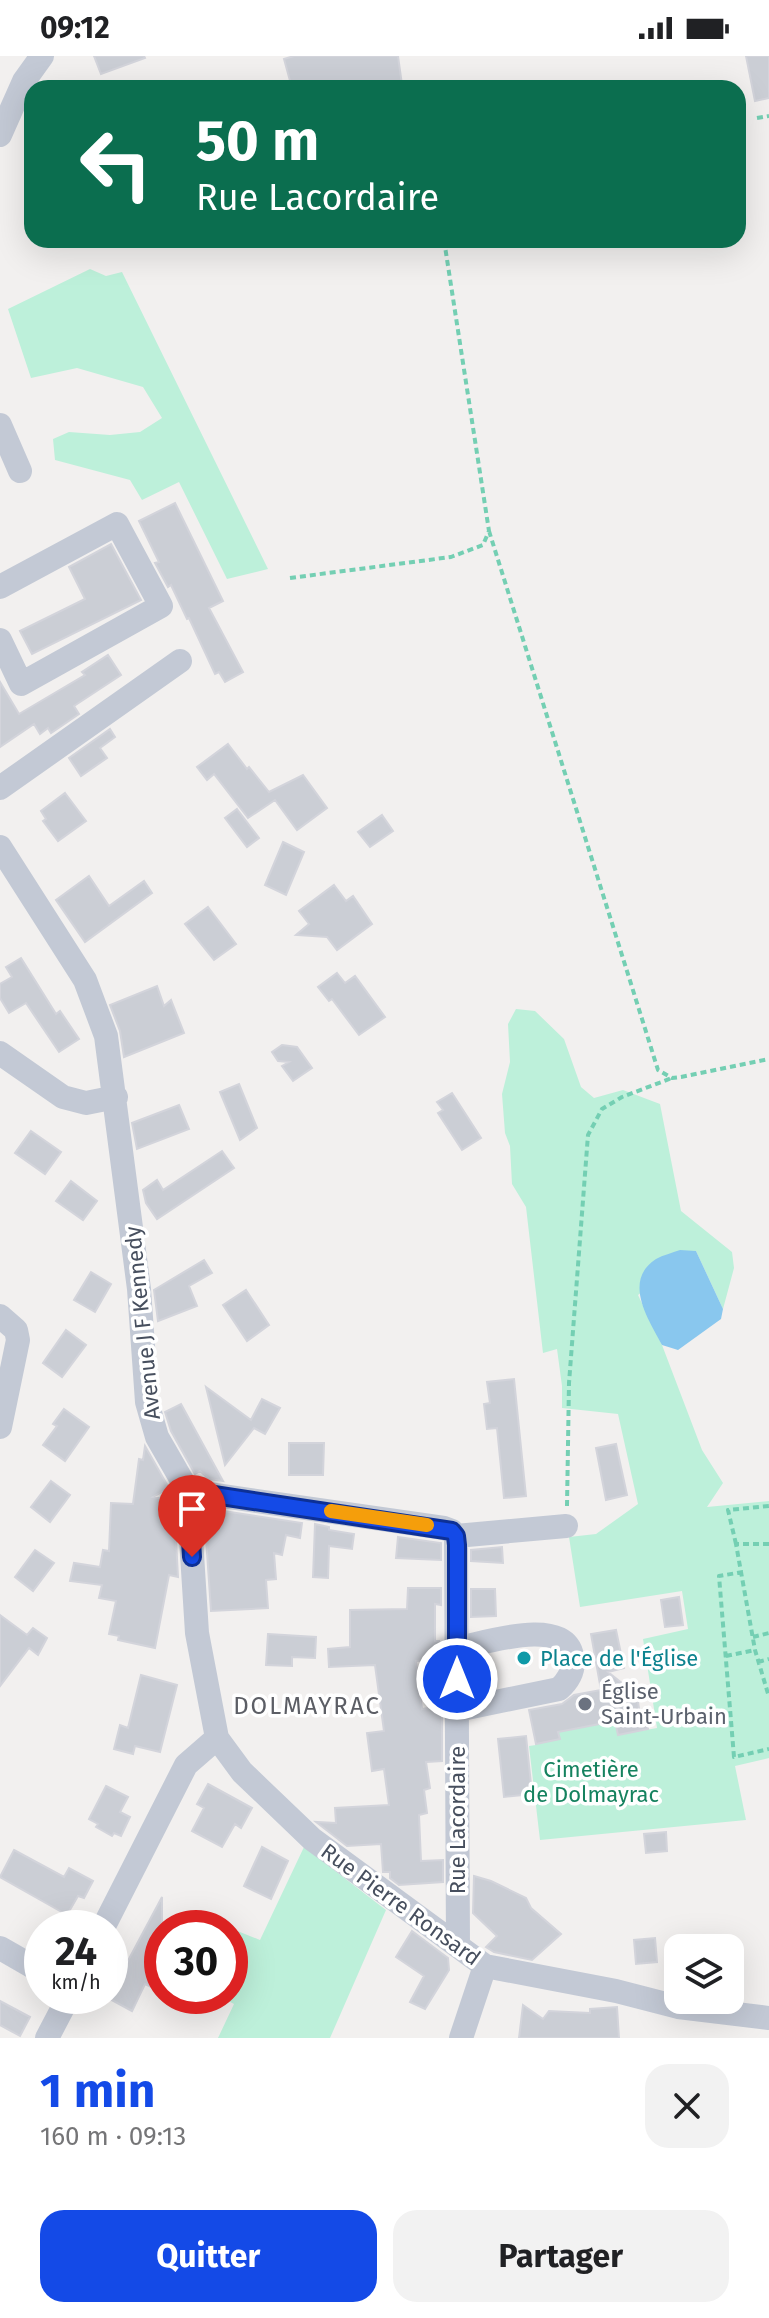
<!DOCTYPE html>
<html lang="fr">
<head>
<meta charset="utf-8">
<style>
  body { margin:0; font-family:"Fira Sans",sans-serif; background:#f2f2f2; color:#202124; height:100vh; display:flex; flex-direction:column; font-size:30px; white-space:nowrap }
  * { box-sizing:border-box; margin:0 }
  p { font-size:26px; color:#757577 }
  .icon { flex:none; width:44px; height:44px; fill:none; stroke:currentColor; stroke-width:2; stroke-linecap:round; stroke-linejoin:round }
  .map { position:relative; height:1982px; overflow:hidden }
  .drawer { display:flex; flex-direction:column; background:#fff; flex:1 }
  .drawer>* { flex:none }
  .hud { position:absolute; left:24px; top:24px; width:722px; height:168px; border-radius:24px; box-shadow:0 8px 32px #0002; background:#0b6e4f; color:#fff; overflow:hidden }
  .tools { position:absolute; left:664px; top:1878px; display:grid; gap:16px }
  .tools a { display:grid; place-items:center; width:80px; height:80px; border-radius:16px; background:#fff; box-shadow:0 8px 32px #0002; font-size:40px }
  .speed { position:absolute; left:24px; top:1854px; display:flex; gap:16px; font-size:40px; font-weight:700; text-align:center }
  .speed>* { display:grid; place-content:center; width:104px; height:104px; border-radius:50%; background:#fff; box-shadow:0 8px 32px #0002; line-height:1 }
  .speed small { font-size:20px; font-weight:400 }
  .speed .limit { border:12px solid #d22; background:#fff; color:#111 }
  .pin { position:absolute; display:grid; place-items:center; width:68px; height:68px; color:#fff; margin:-82px -34px; border-radius:50% 50% 50% 0; rotate:-45deg; box-shadow:0 0 8px #0007 }
  .pin .icon { rotate:45deg }
  .me { position:absolute; width:88px; margin:-44px; rotate:0deg; stroke-linejoin:round; filter:drop-shadow(0 0 6px #0008) }
  .turn { display:flex; align-items:center; gap:28px; height:168px; padding:0 40px; font-size:36px }
  .turn .icon { width:104px; height:104px; stroke-width:2.5 }
  .turn b { display:block; font-size:56px; line-height:68px }
  .round { display:grid; place-items:center; flex:none; width:84px; height:84px; border-radius:24px; background:#f2f2f2 }
  .summary { display:flex; align-items:center; justify-content:space-between; height:136px; padding:0 40px }
  h1 { font-size:48px; font-weight:700; line-height:60px; color:#144ae7 }
  .cta { display:flex; gap:16px; margin-top:auto; padding:16px 40px }
  .cta a { flex:1; height:92px; border-radius:24px; background:#144ae7; color:#fff; font-size:32px; font-weight:700; line-height:92px; text-align:center }
  .cta a+a { background:#f2f2f2; color:#202124 }
  .status { display:flex; justify-content:space-between; align-items:center; height:56px; padding:0 40px; background:#fff; direction:ltr }
  .status svg { height:22px; fill:currentColor }
  .map>svg:first-child { display:block }
  .green { fill:#bdf0da }
  .water { fill:#89c7ee }
  .building { fill:#cbced5; stroke:#d3d4db; stroke-width:2 }
  .lines { fill:none; stroke-linecap:round; stroke-linejoin:round }
  .path { stroke:#74cfb3; stroke-width:4; stroke-dasharray:6 4; stroke-linecap:butt }
  .minor { stroke:#c3c9d5; stroke-width:24 }
  .route-casing { stroke:#0d3096; stroke-width:20 }
  .route { stroke:#144ae7; stroke-width:14 }
  .slow { stroke:#f59e0b; stroke-width:14 }
  .culture-dot { fill:#0f9aa8; stroke:#fff; stroke-width:3 }
  .worship-dot { fill:#6b7280; stroke:#fff; stroke-width:3 }
  .labels { text-anchor:middle; stroke-width:7; stroke-linejoin:round; paint-order:stroke }
  .street-label { font-size:22px; fill:#474f5e; stroke:#fff }
  .culture-label { font-size:22px; fill:#0d838f; stroke:#fff; text-anchor:start }
  .worship-label { font-size:22px; fill:#5b616d; stroke:#fff; text-anchor:start }
  .park-label { font-size:22px; fill:#15825f; stroke:#fff }
  .neighbourhood-label { font-size:24px; letter-spacing:2px; fill:#5c5e65; stroke:#fff }
</style>
</head>
<body>
<div class="status"><b>09:12</b><svg viewBox="0 0 49 12"><path d="M0 12V9h3v3zM5 12V6h3v6zM10 12V3h3v9zM15 12V0h3v12zM26 1h20v11H26zM47 4h2v5h-2z"/></svg></div>
<div class="map">
<svg width="769" height="1982" viewBox="0 0 769 1982">
  <rect width="100%" height="100%" fill="#f2f0ef"/>
  <!-- green -->
  <path class="green" d="M90 213 106 220 122 216 268 513 227 523 179 426 142 444 130 424 55 404 53 383 69 376 110 379 140 376 162 362 143 331 77 312 31 322 8 253Z
    M516 953 535 955 564 983 581 1031 594 1042 623 1034 660 1048 681 1155 732 1196 734 1212 723 1253 696 1195 638 1239 662 1289 702 1394 723 1427 707 1451 769 1445V1702L735 1710 746 1764 540 1784 529 1690 536 1689 534 1677 549 1675 560 1683 558 1676 615 1665 618 1679 657 1672 643 1583 688 1573 682 1535 580 1551 569 1481 596 1478 638 1448 618 1358 562 1352V1330L557 1293 543 1297 526 1151 512 1128 510 1090 505 1077 502 1038 510 1006 508 968Z
    M304 1791 386 1854 330 1982H218L234 1948 219 1940H230V1872L260 1884Z"/>
  <!-- water -->
  <path class="water" d="M680 1194 696 1195 723 1253 721 1263 678 1294 662 1289C649 1264 622 1225 656 1203 663 1199 672 1197 680 1194Z"/>
  <!-- building -->
  <path class="building" d="M94 0H144L145 2 101 18Z
    M294 0H398L402 29 381 32H292L284 3Z
    M746 0H769V42L755 45Z
    M175 447 223 545 209 552 243 616 225 626 219 616 215 618 189 562 187 563 171 529 168 531 155 507 159 506 139 465Z
    M111 488 141 544 32 598 20 575 85 543 69 511Z
    M108 599 121 619 74 650 79 658 51 677 48 672 40 678 34 668 0 691V626L19 658 85 619 82 616Z
    M110 673 115 681 100 692 107 702 81 720 69 702Z
    M228 688 247 713 249 711 269 736 303 719 327 752 297 774 275 744 248 762 214 718 207 724 197 711Z
    M65 737 86 765 58 785 43 765 46 763 41 755Z
    M237 753 259 782 247 791 225 762Z
    M382 759 393 775 370 791 358 776Z
    M283 786 304 796 286 839 265 829Z
    M89 820 109 850 144 825 152 837 85 886 56 844Z
    M334 829 346 845 353 840 372 868 337 894 327 881 296 879 309 868 299 855Z
    M208 851 236 888 214 904 185 868Z
    M21 902 56 958 60 955 79 983 59 996 26 947 9 957 0 942V928L12 921 6 911Z
    M337 917 345 927 355 920 385 961 359 979 332 943 329 945 318 931Z
    M157 930 164 950 171 944 184 977 124 1001 120 975 110 949Z
    M282 989 297 991 312 1012 293 1025 282 1010 289 1006 278 1005 272 996Z
    M239 1028 257 1072 240 1084 220 1036Z
    M452 1037 481 1082 462 1094 438 1057 443 1054 437 1046Z
    M179 1049 189 1073 137 1093 132 1067Z
    M31 1075 61 1096 45 1118 15 1097Z
    M222 1095 234 1112 157 1163 146 1147 143 1134 157 1124 163 1134Z
    M71 1125 97 1145 83 1164 56 1145Z
    M204 1204 212 1217 189 1230 197 1250 158 1265 154 1234Z
    M91 1216 111 1228 95 1256 74 1244Z
    M246 1234 269 1269 247 1285 223 1249Z
    M66 1274 86 1289 62 1321 43 1307Z
    M514 1323 526 1440 504 1442 497 1372 487 1373 484 1348 490 1347 487 1326Z
    M206 1331 251 1364 262 1343 280 1352 265 1378 254 1372 225 1409Z
    M181 1348 223 1425 209 1423 200 1415 195 1418 171 1375 165 1356Z
    M64 1353 89 1371 65 1405 43 1389 57 1370 53 1368Z
    M289 1387H324L323 1419H289Z
    M616 1388 627 1439 606 1444 596 1392Z
    M145 1390 169 1432 153 1441 174 1445 178 1521 169 1519 155 1592 118 1584 119 1580 109 1578 116 1545 99 1542 102 1529 70 1525 74 1507 100 1511 103 1494 109 1495 111 1447 133 1448 139 1403 143 1404Z
    M51 1425 70 1439 50 1466 31 1451Z
    M204 1452 302 1467 300 1482 286 1479 282 1499 274 1497 276 1523 266 1524 268 1552 211 1555Z
    M315 1468 329 1471V1474L354 1478 352 1493 329 1490 328 1522 313 1521Z
    M398 1481 441 1487V1504L396 1502Z
    M502 1491 503 1507 471 1505V1494Z
    M35 1494 54 1507 33 1535 15 1521Z
    M408 1532H441V1549L435 1548V1585H439L441 1603 416 1605 422 1653 442 1650V1705L426 1706 430 1732 424 1734 427 1757 419 1759 421 1805 443 1804V1826L399 1829 390 1822V1816H383L381 1788 347 1790 316 1766 336 1767 335 1752 389 1749 384 1713 372 1715 367 1677 384 1675 375 1609 329 1611 328 1593 350 1591V1554L407 1553Z
    M471 1533H495L496 1560 471 1561Z
    M679 1541 683 1569 665 1571 661 1544Z
    M0 1559 27 1579 33 1572 47 1582 38 1599 29 1592 0 1630Z
    M616 1574 624 1612 608 1616 637 1639 640 1659 645 1658 648 1673 618 1679 615 1665 558 1676 560 1683 536 1688 529 1654 562 1648 574 1639 601 1634 591 1578Z
    M268 1578 316 1581 315 1602 292 1601V1610L266 1609Z
    M141 1619 177 1629 160 1696 135 1690 133 1698 114 1693 120 1669 128 1672Z
    M526 1680 532 1738 504 1741 498 1683Z
    M208 1728 252 1752 241 1772 235 1768 222 1791 192 1775 204 1752 197 1748Z
    M106 1730 128 1741 120 1756 130 1761 121 1780 114 1777 112 1780 96 1771 98 1768 89 1763Z
    M666 1776 667 1795 646 1797 644 1778Z
    M262 1791 288 1805 271 1843 244 1830Z
    M14 1794 64 1821 69 1812 93 1825 84 1842 78 1840 67 1859 0 1821Z
    M474 1820 491 1825 526 1842 531 1852 561 1878 532 1904 494 1896 486 1891 497 1880 473 1857Z
    M162 1841V1897L155 1911 162 1915V1936L145 1928 132 1955 108 1942Z
    M412 1875 448 1902 449 1914 425 1953 410 1946 424 1920 396 1901Z
    M655 1882 657 1906 636 1908 634 1884Z
    M0 1945 30 1961 20 1980 0 1969Z
    M523 1949 543 1963 549 1955 590 1957V1953L617 1951 619 1982H519Z"/>
  <g class="lines">
    <!-- path -->
    <path class="path" d="M757 62 769 60
      M489 475 658 1014 672 1022 681 1021 769 1003
      M290 522 451 501 483 489 489 475 444 184
      M567 1450 569 1327 588 1079 602 1053 622 1041 672 1022
      M736 1488 728 1454 769 1450
      M769 1488H736L755 1594 769 1641
      M743 1516 719 1520 734 1701 769 1693
      M753 1581 769 1577
      M726 1600 755 1594
      M758 1606 769 1603"/>
    <!-- minor -->
    <path class="minor" d="M0 79 24 25 42 0
      M0 369 20 415
      M0 531 117 468 161 550 21 628 0 584
      M0 732 180 605
      M0 791 85 924 106 980 139 1233 147 1346 157 1381 188 1435 197 1577 217 1682 242 1716 312 1783 485 1910 616 1935 678 1951 769 1962
      M0 997 63 1041 86 1047 116 1041
      M0 1260 16 1274 18 1284 0 1371
      M188 1435 444 1472 452 1475 456 1480 458 1890
      M456 1480 566 1470
      M457 1654 559 1633C568 1625 575 1614 572 1600 565 1560 485 1587 458 1592
      M103 1872 186 1709 217 1682
      M0 1892 42 1916
      M47 1982 69 1940
      M461 1982 485 1910"/>
  </g>
  <g class="lines">
    <defs>
      <path id="route" d="M192 1501 188 1435 452 1475 456 1480 457 1489V1623"/>
    </defs>
    <!-- route casing -->
    <use href="#route" class="route-casing"/>
    <!-- route -->
    <use href="#route" class="route"/>
    <!-- slow -->
    <path class="slow" d="M331 1455 427 1469"/>
  </g>
  <!-- markers -->
  <circle class="culture-dot" cx="524" cy="1602" r="8"/>
  <circle class="worship-dot" cx="585" cy="1648" r="8"/>
  <g class="labels">
    <!-- street labels -->
    <g class="street-label">
      <text transform="translate(142 1267) rotate(-96)" y="8">Avenue J F Kennedy</text>
      <text transform="translate(457 1764) rotate(-90)" y="8">Rue Lacordaire</text>
      <text transform="translate(401 1848) rotate(36)" y="8">Rue Pierre Ronsard</text>
    </g>
    <!-- culture labels -->
    <g class="culture-label">
      <text x="540" y="1610">Place de l'Église</text>
    </g>
    <!-- worship labels -->
    <g class="worship-label">
      <text x="601" y="1643">Église<tspan x="601" dy="25">Saint-Urbain</tspan></text>
    </g>
    <!-- park labels -->
    <g class="park-label">
      <text x="591" y="1721">Cimetière<tspan x="591" dy="25">de Dolmayrac</tspan></text>
    </g>
    <!-- neighbourhood labels -->
    <g class="neighbourhood-label">
      <text x="307" y="1658">DOLMAYRAC</text>
    </g>
  </g>
</svg>
<div class="tools">
<a><svg class="icon" aria-label="layers" viewBox="0 0 24 24"><path d="M12 4l9 5-9 5-9-5zM3 14l9 5 9-5"/></svg></a>
</div>
<div class="speed"><div>24<small>km/h</small></div><div class="limit">30</div></div>
<div class="pin" style="left:192px;top:1501px;background:#d93025"><svg class="icon" aria-label="arrive" viewBox="0 0 24 24"><path d="M6 21V4h12l-3 4 3 4H6"/></svg></div>
<svg class="me" style="left:457px;top:1623px" viewBox="-20 -20 40 40"><circle r="17" fill="#144ae7" stroke="#fff" stroke-width="3"/><path d="M0-11L8 9 0 5-8 9z" fill="#fff"/></svg>
<div class="hud">
<div class="turn"><svg class="icon" aria-label="left" viewBox="0 0 24 24"><path d="M17 20v-9H6M10 6l-5 5 5 5"/></svg><div><b>50 m</b>Rue Lacordaire</div></div>
</div>
</div>
<section class="drawer">
<div class="summary"><div><h1>1 min</h1><p>160 m · 09:13</p></div><a class="round"><svg class="icon" aria-label="close" viewBox="0 0 24 24"><path d="M6 6l12 12M18 6L6 18"/></svg></a></div>
<div class="cta"><a>Quitter</a><a>Partager</a></div>
</section>
</body>
</html>
